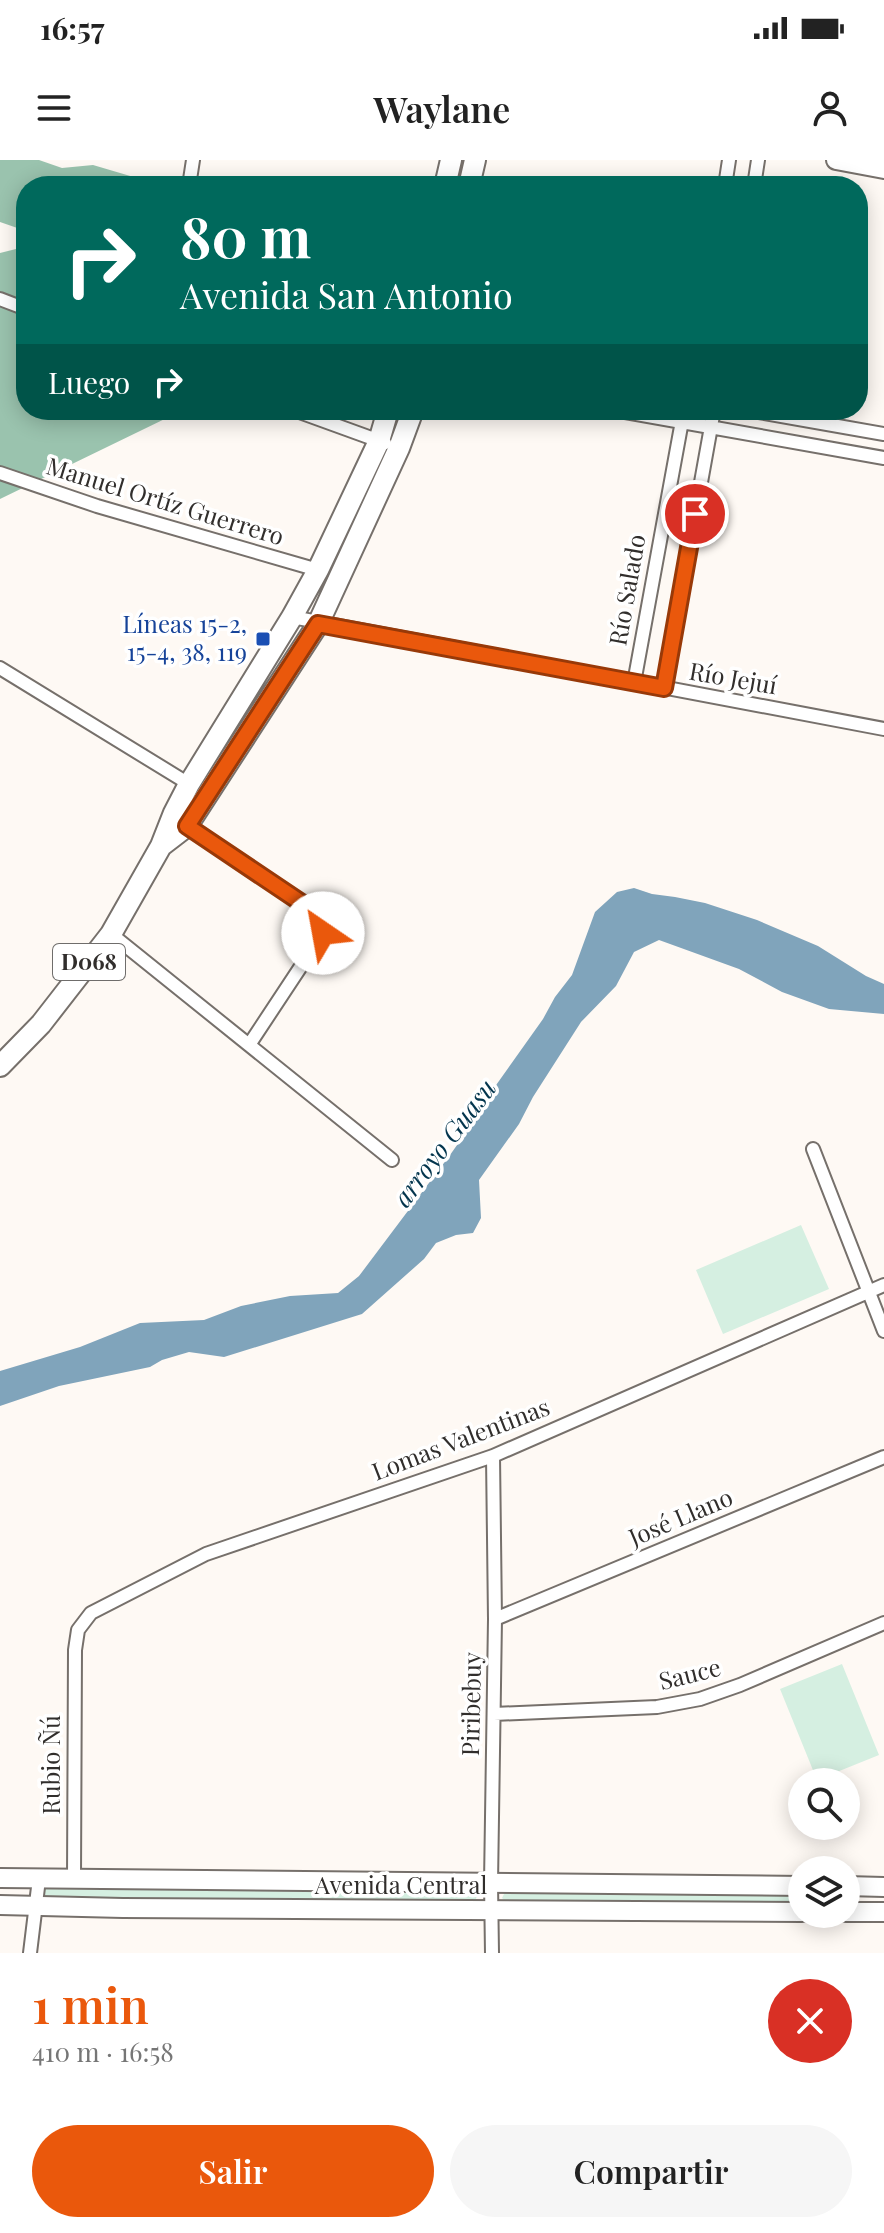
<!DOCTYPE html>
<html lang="es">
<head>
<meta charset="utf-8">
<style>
  body { margin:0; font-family:"Playfair Display",serif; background:#f6f6f6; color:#222; height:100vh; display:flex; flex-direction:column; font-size:30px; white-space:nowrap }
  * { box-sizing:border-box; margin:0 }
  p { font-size:26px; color:#767676 }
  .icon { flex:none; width:44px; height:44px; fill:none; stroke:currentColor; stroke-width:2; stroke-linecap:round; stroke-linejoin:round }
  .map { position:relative; height:1793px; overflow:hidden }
  .drawer { display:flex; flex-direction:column; background:#fff; flex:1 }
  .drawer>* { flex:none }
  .guide { position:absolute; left:16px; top:16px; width:852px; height:244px; border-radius:32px; box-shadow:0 4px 20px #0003; background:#00695c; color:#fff; overflow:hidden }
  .tools { position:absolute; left:788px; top:1608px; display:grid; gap:16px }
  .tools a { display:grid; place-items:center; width:72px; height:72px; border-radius:50%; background:#fff; box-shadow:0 4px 20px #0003; font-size:40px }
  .pin { position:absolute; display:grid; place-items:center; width:68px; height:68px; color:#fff; margin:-34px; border:4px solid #fff; border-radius:50%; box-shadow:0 2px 8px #0007 }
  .me { position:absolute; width:88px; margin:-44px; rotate:327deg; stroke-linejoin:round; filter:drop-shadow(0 0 6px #0008) }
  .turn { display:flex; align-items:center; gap:28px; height:168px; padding:0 32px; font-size:36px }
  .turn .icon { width:104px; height:104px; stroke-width:2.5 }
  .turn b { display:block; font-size:56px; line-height:68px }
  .then { display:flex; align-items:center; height:76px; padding:0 32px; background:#0003; gap:16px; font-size:30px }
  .round { display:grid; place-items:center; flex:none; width:84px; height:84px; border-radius:42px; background:#f6f6f6 }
  .headline { display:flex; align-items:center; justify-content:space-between; height:136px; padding:0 32px }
  h1 { font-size:48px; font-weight:600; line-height:60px; color:#ea580c }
  .button { display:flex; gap:16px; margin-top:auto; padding:16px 32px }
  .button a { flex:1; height:92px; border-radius:48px; background:#ea580c; color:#fff; font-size:32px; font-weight:600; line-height:92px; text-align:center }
  .button a+a { background:#f6f6f6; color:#222 }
  .status { display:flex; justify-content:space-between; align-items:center; height:56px; padding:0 40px; background:#fff; direction:ltr }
  .status svg { height:22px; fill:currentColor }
  header { display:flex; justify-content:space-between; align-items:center; height:104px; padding:0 32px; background:#fff; font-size:36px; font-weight:600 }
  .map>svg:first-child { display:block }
  .green { fill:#d5efe1 }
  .forest { fill:#9ac3ae }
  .water { fill:#80a4bb }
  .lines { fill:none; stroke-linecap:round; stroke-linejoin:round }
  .street-casing { stroke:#76706b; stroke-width:16 }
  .secondary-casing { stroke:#76706b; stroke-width:22 }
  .primary-casing { stroke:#76706b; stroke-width:24 }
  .street { stroke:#fff; stroke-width:12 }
  .secondary { stroke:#fff; stroke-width:18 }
  .primary { stroke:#fff; stroke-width:20 }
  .route-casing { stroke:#983908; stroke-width:20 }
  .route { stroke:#ea580c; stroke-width:14 }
  .transit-dot { fill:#1a4fb4; stroke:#fff; stroke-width:3 }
  .labels { text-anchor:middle; stroke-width:7; stroke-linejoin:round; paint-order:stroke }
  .shield { fill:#fff; stroke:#6f6d6b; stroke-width:2 }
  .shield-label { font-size:22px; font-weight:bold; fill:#312e2c }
  .street-label { font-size:24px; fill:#312e2c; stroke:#fff }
  .transit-label { font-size:24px; fill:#164399; stroke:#fff; text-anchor:end }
  .water-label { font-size:26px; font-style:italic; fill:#03354d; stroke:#fff }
</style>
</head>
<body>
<div class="status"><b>16:57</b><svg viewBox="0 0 49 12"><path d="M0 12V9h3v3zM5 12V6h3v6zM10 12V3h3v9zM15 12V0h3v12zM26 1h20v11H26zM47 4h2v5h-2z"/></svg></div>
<header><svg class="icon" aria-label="menu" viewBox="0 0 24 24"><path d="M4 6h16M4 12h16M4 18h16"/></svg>Waylane<svg class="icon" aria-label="person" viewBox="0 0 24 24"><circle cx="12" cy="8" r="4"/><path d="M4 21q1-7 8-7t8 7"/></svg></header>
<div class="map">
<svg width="884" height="1793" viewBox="0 0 884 1793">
  <rect width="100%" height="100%" fill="#fef9f4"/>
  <!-- green -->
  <path class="green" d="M801 1065 829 1129 723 1174 696 1110Z
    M842 1504 879 1595 817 1620 780 1529Z
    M46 1728 474 1731 478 1734 475 1741 46 1737 43 1734Z
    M505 1732 802 1734V1744L505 1741 502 1738Z"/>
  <!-- forest -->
  <path class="forest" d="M0 0H39L62 8 93 5 137 18 150 26H26V71L0 62Z
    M16 89 26 91V250H179L175 254 0 339V93Z"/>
  <!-- water -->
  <path class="water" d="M634 728 652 734 675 737 705 743 757 760 818 786 866 816 884 824V854L829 849 782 832 739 809 659 780 634 792 616 826 581 862 533 937 519 964 479 1020 481 1058 473 1073 456 1075 436 1083 424 1099 362 1154 224 1197 189 1192 162 1200 150 1207 59 1226 0 1246V1211L80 1187 140 1163 204 1160 241 1146 290 1136 338 1133 359 1116 450 995 479 954 494 928 543 859 555 837 572 815 595 752 617 732Z"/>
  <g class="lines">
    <defs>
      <path id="street" d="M189 26 193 0
        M725 26 729 0
        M754 26 758 0
        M0 139 26 149
        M294 250 385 283
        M614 250 884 298
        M747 250 884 274
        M0 313 97 346 318 410
        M292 457 884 569
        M0 508 189 624
        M634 523 684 250
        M664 528 714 250
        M187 666 321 756 326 763 323 773 249 885
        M111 774 392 1000
        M813 989 884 1171
        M495 1459 884 1297
        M494 1554 657 1547 700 1539 740 1525 884 1463
        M74 1719 75 1490 78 1470 91 1453 206 1394 493 1296 884 1125
        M30 1793 39 1719
        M492 1793 491 1723 495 1459 493 1296"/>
      <path id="secondary" d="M836 0 884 9
        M0 1718 802 1726
        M846 1726 884 1727
        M0 1745 123 1748 802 1752
        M846 1752H884"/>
      <path id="primary" d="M445 26 451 0
        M469 26 475 0
        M161 686 187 666 318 464 399 288 413 250
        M0 906 41 864 111 774 161 686 174 653 189 624 292 457 318 410 379 281 388 250"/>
    </defs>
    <!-- street casing -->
    <use href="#street" class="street-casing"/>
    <!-- secondary casing -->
    <use href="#secondary" class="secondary-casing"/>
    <!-- primary casing -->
    <use href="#primary" class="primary-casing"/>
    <!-- street -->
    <use href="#street" class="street"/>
    <!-- secondary -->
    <use href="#secondary" class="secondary"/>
    <!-- primary -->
    <use href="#primary" class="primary"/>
  </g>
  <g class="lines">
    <defs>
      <path id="route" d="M323 773 326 763 321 756 187 666 318 464 664 528 695 354"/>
    </defs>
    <!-- route casing -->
    <use href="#route" class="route-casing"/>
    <!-- route -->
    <use href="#route" class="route"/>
  </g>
  <!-- markers -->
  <rect class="transit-dot" x="255" y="471" width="16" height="16" rx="4"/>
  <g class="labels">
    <!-- shield labels -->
    <rect class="shield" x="53" y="784" width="72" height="36" rx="6"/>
    <g class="shield-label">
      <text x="89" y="810">D068</text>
    </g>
    <!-- street labels -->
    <g class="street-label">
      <text transform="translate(165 342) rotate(17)" y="8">Manuel Ortíz Guerrero</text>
      <text transform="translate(628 430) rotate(-80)" y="8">Río Salado</text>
      <text transform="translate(733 519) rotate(10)" y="8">Río Jejuí</text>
      <text transform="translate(461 1280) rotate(-21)" y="8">Lomas Valentinas</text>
      <text transform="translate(681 1358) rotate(-23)" y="8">José Llano</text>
      <text transform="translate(690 1515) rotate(-14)" y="8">Sauce</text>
      <text transform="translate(472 1544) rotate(-89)" y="8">Piribebuy</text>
      <text transform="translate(52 1605) rotate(-90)" y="8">Rubio Ñú</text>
      <text x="401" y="1734">Avenida Central</text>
    </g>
    <!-- transit labels -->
    <g class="transit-label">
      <text x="247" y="473">Líneas 15-2,<tspan x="247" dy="28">15-4, 38, 119</tspan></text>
    </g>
    <!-- water labels -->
    <g class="water-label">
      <text transform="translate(445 983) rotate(-53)" y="9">arroyo Guasu</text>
    </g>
  </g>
</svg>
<div class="tools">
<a><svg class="icon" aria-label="search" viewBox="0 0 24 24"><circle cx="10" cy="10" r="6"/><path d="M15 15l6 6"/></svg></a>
<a><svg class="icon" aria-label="layers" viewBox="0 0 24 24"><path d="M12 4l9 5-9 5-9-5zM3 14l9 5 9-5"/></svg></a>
</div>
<div class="pin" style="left:695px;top:354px;background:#d93025"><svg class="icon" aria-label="arrive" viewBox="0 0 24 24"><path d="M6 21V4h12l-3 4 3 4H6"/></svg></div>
<svg class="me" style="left:323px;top:773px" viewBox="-20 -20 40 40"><circle r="19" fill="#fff"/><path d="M0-13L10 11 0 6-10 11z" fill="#ea580c"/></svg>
<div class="guide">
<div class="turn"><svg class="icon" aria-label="right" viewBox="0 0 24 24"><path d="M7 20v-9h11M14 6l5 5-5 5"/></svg><div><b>80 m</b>Avenida San Antonio</div></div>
<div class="then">Luego<svg class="icon" aria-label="right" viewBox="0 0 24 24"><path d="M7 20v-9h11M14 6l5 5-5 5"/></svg></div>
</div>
</div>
<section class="drawer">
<div class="headline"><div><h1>1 min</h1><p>410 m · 16:58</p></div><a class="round" style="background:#d93025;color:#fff"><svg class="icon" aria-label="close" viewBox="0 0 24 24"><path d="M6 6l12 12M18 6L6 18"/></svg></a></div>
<div class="button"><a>Salir</a><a>Compartir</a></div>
</section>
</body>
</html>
